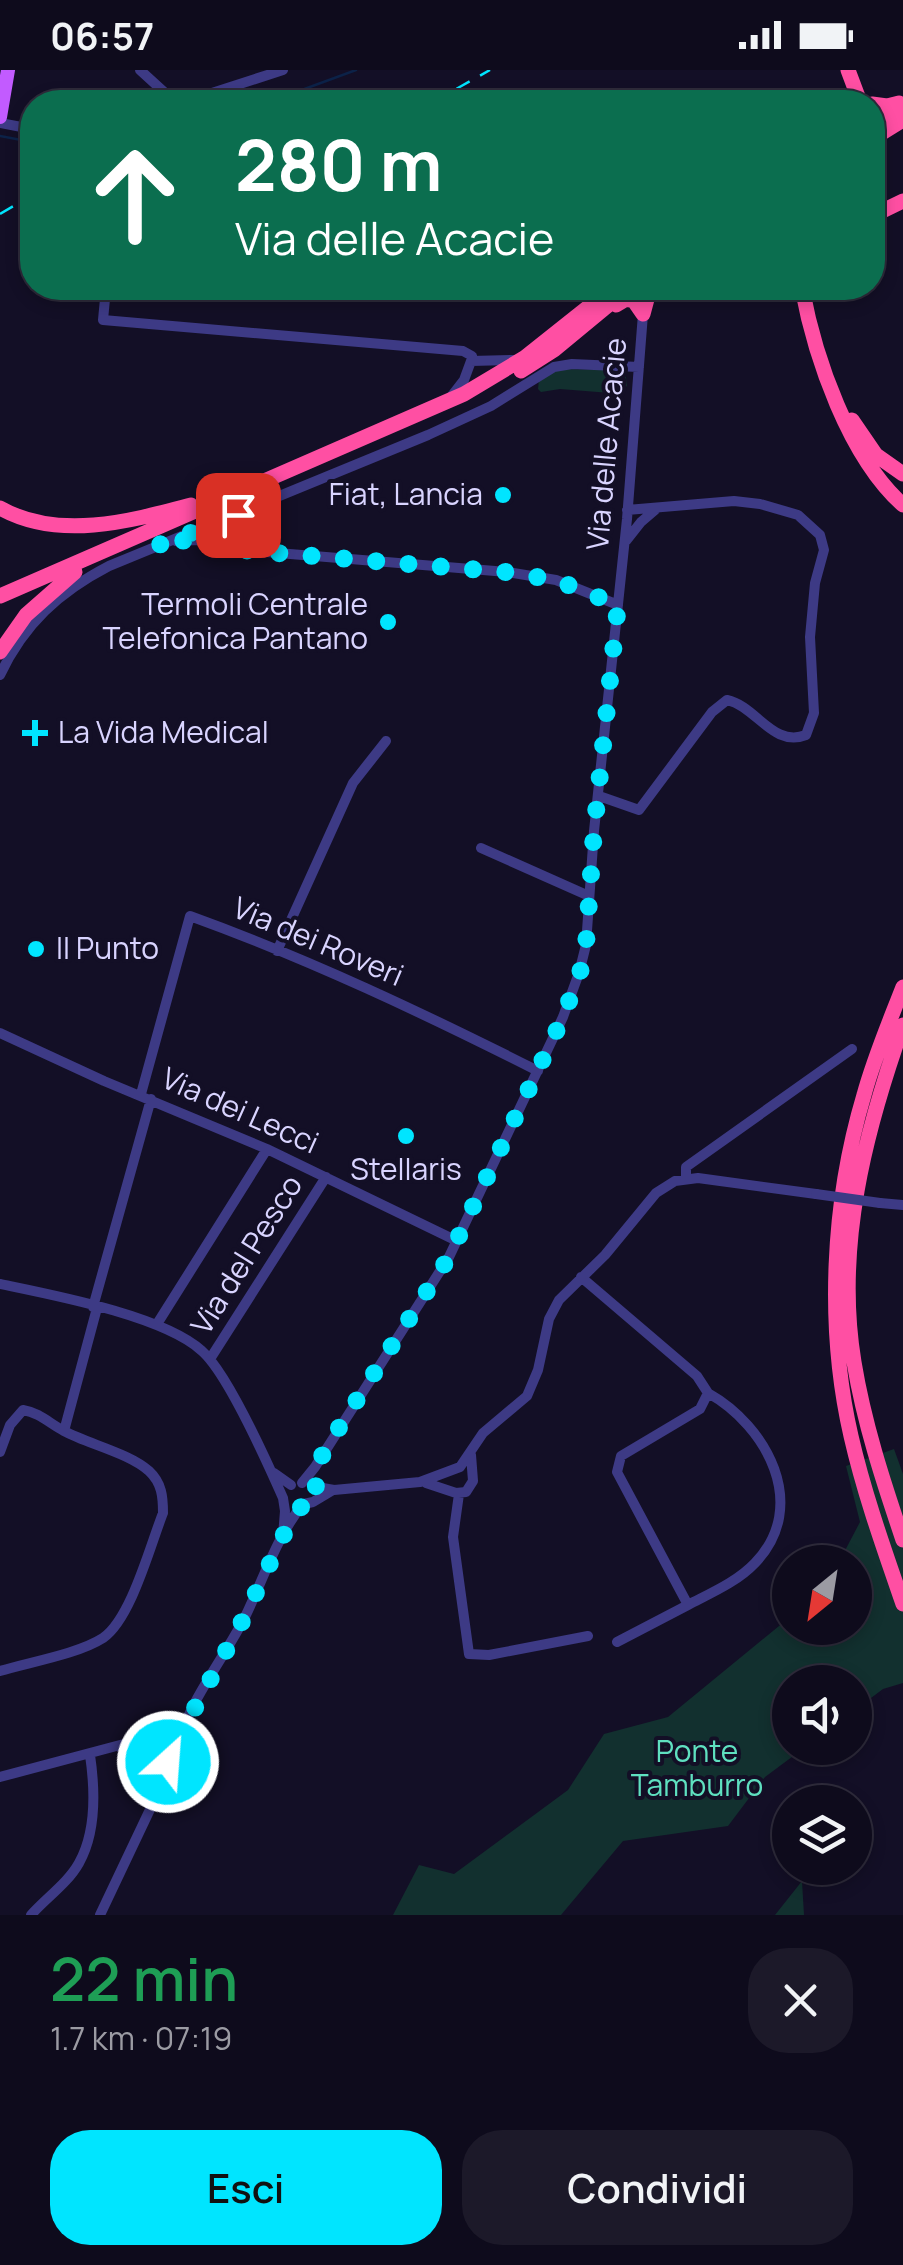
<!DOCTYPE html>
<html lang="it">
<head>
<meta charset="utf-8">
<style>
  body { margin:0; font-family:Manrope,sans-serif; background:#1c1929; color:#f1f3f6; height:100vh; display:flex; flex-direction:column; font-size:38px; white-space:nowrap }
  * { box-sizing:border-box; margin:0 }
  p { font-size:32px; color:#9b9ba3 }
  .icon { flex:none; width:55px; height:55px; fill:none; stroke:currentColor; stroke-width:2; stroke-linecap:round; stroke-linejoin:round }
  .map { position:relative; height:1845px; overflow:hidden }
  .side { display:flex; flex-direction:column; background:#0e0b1c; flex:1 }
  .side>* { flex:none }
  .hud { position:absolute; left:20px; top:20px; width:865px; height:210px; border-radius:40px; box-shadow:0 5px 15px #0003,0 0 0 2px #2e2b3b; background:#0b6e4f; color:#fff; overflow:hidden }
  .needle { width:65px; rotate:210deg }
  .buttons { position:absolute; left:772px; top:1475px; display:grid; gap:20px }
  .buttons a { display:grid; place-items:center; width:100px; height:100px; border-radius:50%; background:#0e0b1c; box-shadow:0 5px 15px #0003,0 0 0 2px #2e2b3b; font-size:50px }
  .pin { position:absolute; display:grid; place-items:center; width:85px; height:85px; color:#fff; margin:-42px; border-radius:20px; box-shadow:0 5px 15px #0006 }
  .me { position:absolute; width:110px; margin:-55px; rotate:26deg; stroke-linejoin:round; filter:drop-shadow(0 0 8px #0008) }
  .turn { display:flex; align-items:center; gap:35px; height:210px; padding:0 50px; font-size:45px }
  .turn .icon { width:130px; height:130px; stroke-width:2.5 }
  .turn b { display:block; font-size:70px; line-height:85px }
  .round { display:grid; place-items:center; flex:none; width:105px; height:105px; border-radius:40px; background:#1c1929 }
  .headline { display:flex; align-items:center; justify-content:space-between; height:170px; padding:0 50px }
  h1 { font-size:60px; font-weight:600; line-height:75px; color:#1e9e55 }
  .action { display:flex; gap:20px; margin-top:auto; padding:20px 50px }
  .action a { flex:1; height:115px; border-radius:40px; background:#00e5ff; color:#111; font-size:40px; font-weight:600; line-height:115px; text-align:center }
  .action a+a { background:#1c1929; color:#f1f3f6 }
  .status { display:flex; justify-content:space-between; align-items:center; height:70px; padding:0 50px; background:#0e0b1c; direction:ltr }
  .status svg { height:28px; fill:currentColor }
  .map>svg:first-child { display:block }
  .green { fill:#12302f }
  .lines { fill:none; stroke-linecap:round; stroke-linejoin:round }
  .stream { stroke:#0c2248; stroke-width:2.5 }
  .minor { stroke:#3d3a85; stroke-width:10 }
  .major { stroke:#c25bff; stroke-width:14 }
  .highway { stroke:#ff4fa3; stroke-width:15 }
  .rail { stroke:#00e5ff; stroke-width:2.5; stroke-dasharray:15 12; stroke-linecap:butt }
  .minor-bridge { stroke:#3d3a85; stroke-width:10 }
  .route { stroke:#00e5ff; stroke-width:18; stroke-dasharray:0 32.4 }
  .poi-dot { fill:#00e5ff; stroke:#130f26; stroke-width:4 }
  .labels { text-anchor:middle; stroke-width:8; stroke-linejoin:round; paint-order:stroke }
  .street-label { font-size:30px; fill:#d9d4ff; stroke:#130f26 }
  .poi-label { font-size:30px; fill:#d9d4ff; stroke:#130f26; text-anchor:end }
  .park-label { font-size:30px; fill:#5fe0c0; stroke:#130f26 }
</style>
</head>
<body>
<div class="status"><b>06:57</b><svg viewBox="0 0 49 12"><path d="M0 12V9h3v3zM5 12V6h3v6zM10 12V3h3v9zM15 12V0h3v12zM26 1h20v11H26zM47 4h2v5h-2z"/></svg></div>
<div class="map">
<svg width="903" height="1845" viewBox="0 0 903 1845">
  <rect width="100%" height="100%" fill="#130f26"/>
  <!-- green -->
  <path class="green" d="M559 299 625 300 627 315 623 324 560 319 541 322 538 319 539 310Z
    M894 1379 903 1404V1613L883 1619 855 1640V1612H790V1678H804L765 1707 728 1756 623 1771 561 1845H393L419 1795 454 1804 568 1720 604 1664 668 1647 790 1547V1558H855V1492H839L860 1452 846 1396Z
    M802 1811 804 1845H775Z"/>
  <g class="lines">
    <!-- stream -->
    <path class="stream" d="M269 32 356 0
      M0 66 32 72"/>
    <!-- minor -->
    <path class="minor" d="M140 0 175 32
      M184 32 283 0
      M578 32 620 25 641 32
      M0 53 32 59
      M106 218 103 250 463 281 472 286 471 291
      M471 291 513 290
      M450 328 464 310 471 291
      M176 471 199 470 229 479 507 502 556 510 618 535
      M626 471 641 452 655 440
      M0 605C24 554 59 522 109 496L428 365 491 336 554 297 572 294 639 297
      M599 726 639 740 712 642 727 630C756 636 773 678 806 665L814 643 810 567 815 513 824 480 820 465 798 445 760 434 734 431 627 440
      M481 778 589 826
      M277 881 353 713 386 671
      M0 963 104 1011 267 1079 457 1171
      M141 1024 190 846C309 889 425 944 538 1001
      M686 1108V1097L852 979
      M880 1133 903 1135
      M581 1207 697 1306 708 1323 700 1339 621 1386 617 1402 688 1535 617 1572
      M0 1214C53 1225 164 1246 202 1281 227 1303 268 1394 283 1428L285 1441 283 1466
      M93 1237 151 1029
      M157 1254 267 1079
      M210 1289 326 1107
      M64 1361 97 1238
      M0 1382 10 1355 23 1340C40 1343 49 1353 64 1361 88 1374 129 1383 149 1401 162 1413 163 1427 163 1443 150 1476 131 1549 103 1568 78 1584 30 1592 0 1601
      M274 1403 291 1415
      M302 1413 315 1397 449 1187 563 947 579 903 586 875 594 761 627 449 643 244
      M426 1413 456 1423 466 1422 473 1411 471 1385
      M317 1417 334 1420 420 1412 460 1397 483 1363 527 1326 538 1300 549 1249 559 1230 605 1185 656 1123 675 1111 698 1108 816 1124
      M459 1424 453 1467 469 1584 489 1585 588 1566
      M299 1435 313 1432 333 1420
      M688 1535C711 1523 737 1512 755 1493 810 1436 767 1356 708 1323
      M120 1677 163 1692 178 1687C182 1679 179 1672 181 1665 191 1630 228 1581 245 1547 263 1510 277 1466 303 1434
      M0 1707 169 1662 185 1651
      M31 1845C46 1828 68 1813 79 1793 97 1761 95 1719 90 1685
      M100 1845 173 1691"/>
    <!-- major -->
    <path class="major" d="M0 47 8 0"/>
    <!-- highway -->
    <path class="highway" d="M848 0 860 32
      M872 34 887 36 899 33
      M872 52 903 36
      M872 69 903 50
      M872 146 903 131
      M802 218C815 288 849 387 903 435
      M616 235 626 229 634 231 643 244
      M643 244 650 218
      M521 301 554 280 629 218
      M852 350 876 385 903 404
      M0 438C58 471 131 451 191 435
      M0 526 464 324 524 288 612 218
      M0 582 26 545 75 502
      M903 917C889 953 874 988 864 1025 832 1132 826 1257 851 1366 864 1423 884 1479 903 1534
      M903 955C865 1062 835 1177 854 1292 864 1353 883 1411 903 1470"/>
    <!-- rail -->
    <path class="rail" d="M433 32 490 0
      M0 144 32 125"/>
    <!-- minor-bridge -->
    <path class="minor-bridge" d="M816 1124 880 1133"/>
  </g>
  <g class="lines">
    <!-- route -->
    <path class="route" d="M168 1692 180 1684 179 1669 190 1647 244 1548 283 1466 303 1434 314 1432 318 1427 314 1407 324 1381 449 1187 563 947 580 903 586 875 594 761 618 535 556 510 506 502 229 479 186 470 156 476 238 445"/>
  </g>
  <!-- markers -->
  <g class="poi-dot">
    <circle cx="503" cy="425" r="10"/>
    <circle cx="388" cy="552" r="10"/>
    <path d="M30 648h10v10h10v10h-10v10h-10v-10h-10v-10h10z"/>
    <circle cx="36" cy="879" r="10"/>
    <circle cx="406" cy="1066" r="10"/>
  </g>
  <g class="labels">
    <!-- street labels -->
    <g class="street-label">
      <text transform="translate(607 374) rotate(-85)" y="10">Via delle Acacie</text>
      <text transform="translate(318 872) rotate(23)" y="10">Via dei Roveri</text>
      <text transform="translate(240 1041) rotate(24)" y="10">Via dei Lecci</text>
      <text transform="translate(247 1185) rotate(-58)" y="10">Via del Pesco</text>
    </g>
    <!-- poi labels -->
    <g class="poi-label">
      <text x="483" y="435">Fiat, Lancia</text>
      <text x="368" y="545">Termoli Centrale<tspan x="368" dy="34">Telefonica Pantano</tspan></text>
      <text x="58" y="673" text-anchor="start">La Vida Medical</text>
      <text x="56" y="889" text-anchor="start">Il Punto</text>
      <text x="406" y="1110" text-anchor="middle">Stellaris</text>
    </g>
    <!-- park labels -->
    <g class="park-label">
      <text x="697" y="1692">Ponte<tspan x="697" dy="34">Tamburro</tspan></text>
    </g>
  </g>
</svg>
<div class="buttons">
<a><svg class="needle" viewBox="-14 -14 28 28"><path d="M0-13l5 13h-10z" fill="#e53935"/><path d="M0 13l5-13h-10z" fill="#9b9ba3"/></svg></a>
<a><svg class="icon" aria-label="sound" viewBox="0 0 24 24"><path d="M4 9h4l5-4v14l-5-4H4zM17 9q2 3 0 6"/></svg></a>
<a><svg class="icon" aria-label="layers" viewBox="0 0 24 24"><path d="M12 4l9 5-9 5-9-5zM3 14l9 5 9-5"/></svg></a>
</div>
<div class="pin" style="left:238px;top:445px;background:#d93025"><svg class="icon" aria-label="arrive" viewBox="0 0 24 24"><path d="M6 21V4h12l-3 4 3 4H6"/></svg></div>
<svg class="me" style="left:168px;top:1692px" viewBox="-20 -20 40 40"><circle r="17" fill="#00e5ff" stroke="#fff" stroke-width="3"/><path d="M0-11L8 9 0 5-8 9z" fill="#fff"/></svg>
<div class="hud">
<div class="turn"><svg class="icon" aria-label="ahead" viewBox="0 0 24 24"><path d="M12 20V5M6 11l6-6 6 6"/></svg><div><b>280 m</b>Via delle Acacie</div></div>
</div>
</div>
<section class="side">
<div class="headline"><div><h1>22 min</h1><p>1.7 km · 07:19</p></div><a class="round"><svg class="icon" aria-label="close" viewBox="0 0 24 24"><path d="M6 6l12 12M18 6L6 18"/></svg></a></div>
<div class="action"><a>Esci</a><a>Condividi</a></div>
</section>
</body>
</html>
